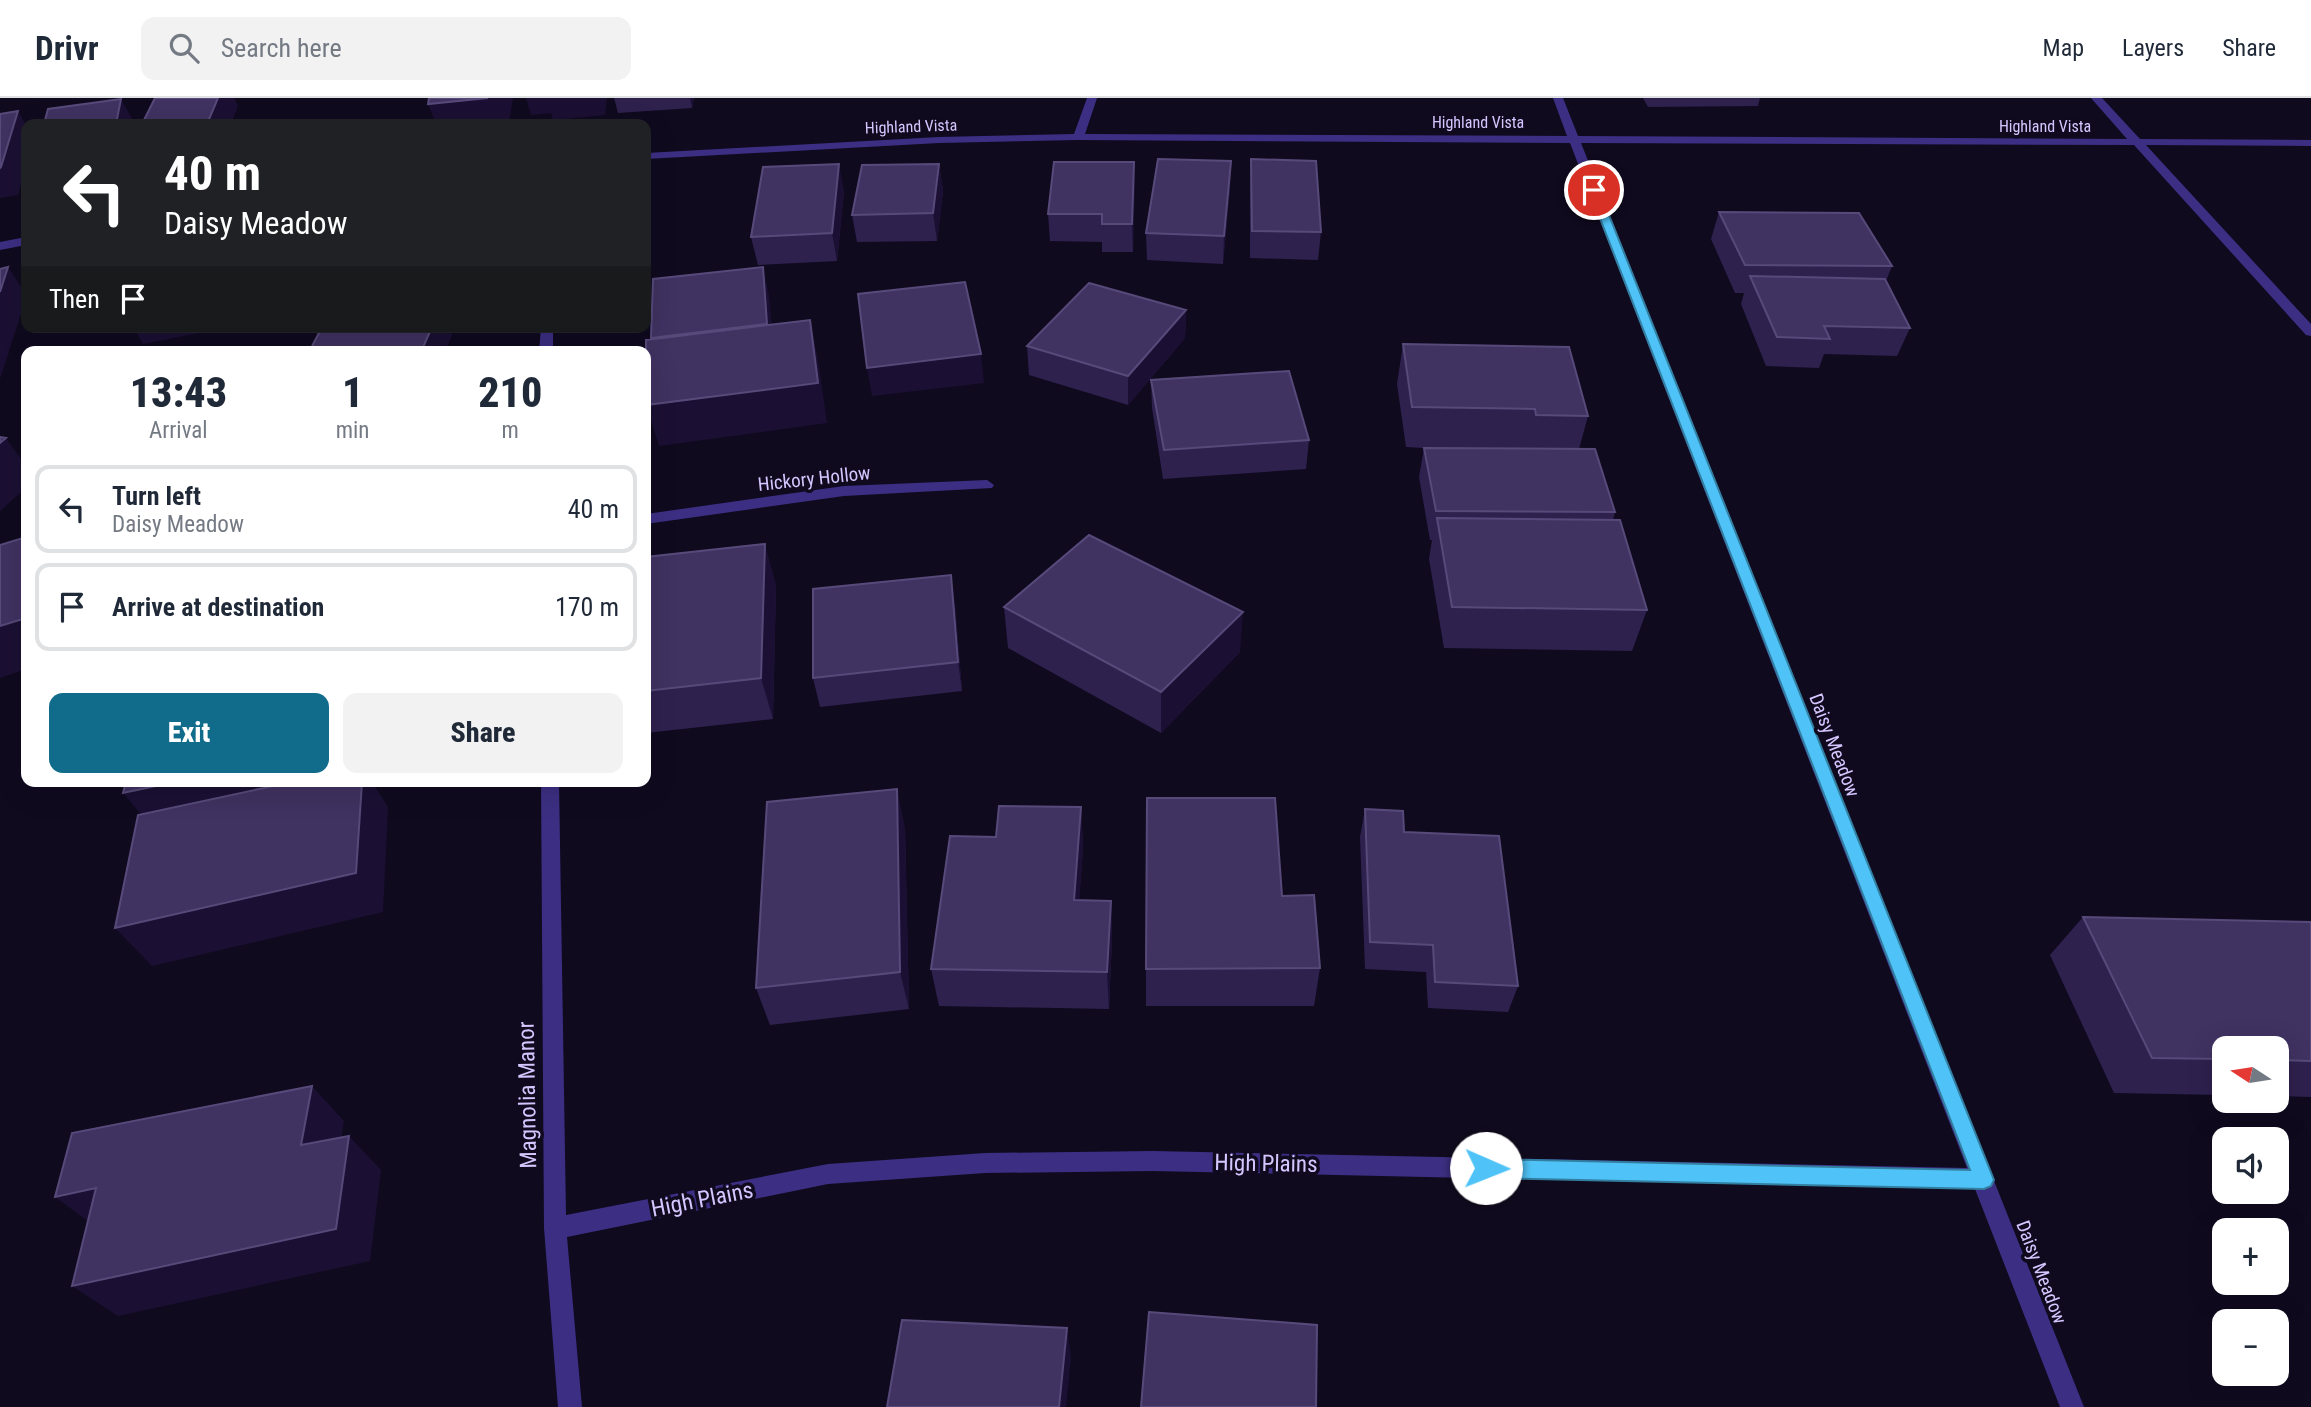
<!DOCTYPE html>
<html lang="en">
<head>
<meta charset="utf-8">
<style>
  body { margin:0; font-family:"Roboto Condensed",sans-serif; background:#f2f2f3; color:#1f2937; height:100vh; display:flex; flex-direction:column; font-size:26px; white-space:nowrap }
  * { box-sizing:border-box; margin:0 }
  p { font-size:23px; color:#747a83 }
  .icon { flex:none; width:38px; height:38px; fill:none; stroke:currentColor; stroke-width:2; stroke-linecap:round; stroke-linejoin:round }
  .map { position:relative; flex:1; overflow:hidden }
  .sheet { position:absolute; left:21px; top:248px; width:630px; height:441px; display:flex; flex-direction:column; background:#fff; border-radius:14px; box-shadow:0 7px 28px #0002 }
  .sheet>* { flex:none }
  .banner { position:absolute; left:21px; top:21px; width:630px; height:214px; border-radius:14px; box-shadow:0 7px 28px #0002; background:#202124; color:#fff; overflow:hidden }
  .needle { width:46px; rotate:282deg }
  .fabs { position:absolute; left:2212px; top:938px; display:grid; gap:14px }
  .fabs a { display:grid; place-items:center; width:77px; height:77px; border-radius:14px; background:#fff; box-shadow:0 7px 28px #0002; font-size:35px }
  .pin { position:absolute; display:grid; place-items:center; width:60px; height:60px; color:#fff; margin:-30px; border:4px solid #fff; border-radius:50%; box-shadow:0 2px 7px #0007 }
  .me { position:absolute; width:77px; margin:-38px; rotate:91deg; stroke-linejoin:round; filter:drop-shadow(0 0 5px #0008) }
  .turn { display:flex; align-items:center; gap:24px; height:147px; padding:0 28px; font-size:32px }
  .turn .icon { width:91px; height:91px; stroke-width:2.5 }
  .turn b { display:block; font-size:49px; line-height:60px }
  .then { display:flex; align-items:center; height:66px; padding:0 28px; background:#0003; gap:14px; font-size:26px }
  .eta { display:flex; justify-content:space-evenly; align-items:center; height:119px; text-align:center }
  .eta b { font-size:42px; font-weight:800; line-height:49px }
  .primary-button { display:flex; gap:14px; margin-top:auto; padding:14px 28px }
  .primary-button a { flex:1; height:80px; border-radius:14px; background:#116c8b; color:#fff; font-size:28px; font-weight:800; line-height:80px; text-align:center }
  .primary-button a+a { background:#f2f2f3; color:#1f2937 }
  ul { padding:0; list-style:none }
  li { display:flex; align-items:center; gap:21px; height:88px; margin:0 14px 10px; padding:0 14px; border:4px solid #e0e1e3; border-radius:14px }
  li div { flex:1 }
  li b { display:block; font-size:26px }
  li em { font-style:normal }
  header { display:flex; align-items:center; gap:42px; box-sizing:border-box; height:98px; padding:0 35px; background:#fff; border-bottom:2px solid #e0e1e3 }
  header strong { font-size:33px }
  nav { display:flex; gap:38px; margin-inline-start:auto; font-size:24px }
  .search { width:490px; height:63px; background:#f2f2f3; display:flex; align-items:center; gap:18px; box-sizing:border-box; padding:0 24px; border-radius:14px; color:#747a83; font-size:26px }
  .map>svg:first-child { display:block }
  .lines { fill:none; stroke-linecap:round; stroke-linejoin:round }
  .street { fill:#3c2f83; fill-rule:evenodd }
  .wall { fill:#2e214e }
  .shaded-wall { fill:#1b1033 }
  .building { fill:#403261; stroke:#574a7a; stroke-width:2 }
  .route { fill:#4fc3f7; stroke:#337fa1; stroke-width:2 }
  .labels { text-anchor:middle; stroke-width:7; stroke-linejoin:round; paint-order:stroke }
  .far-street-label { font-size:16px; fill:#d4c7ff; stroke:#100a1f }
  .street-label { font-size:19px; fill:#d4c7ff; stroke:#100a1f }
  .near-street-label { font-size:23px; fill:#d4c7ff; stroke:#100a1f }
</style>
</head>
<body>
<header>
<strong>Drivr</strong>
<div class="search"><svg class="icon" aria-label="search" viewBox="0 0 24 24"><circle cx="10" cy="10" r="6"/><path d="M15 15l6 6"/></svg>Search here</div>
<nav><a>Map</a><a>Layers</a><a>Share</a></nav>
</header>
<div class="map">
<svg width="2311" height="1309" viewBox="0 0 2311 1309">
  <rect width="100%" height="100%" fill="#100a1f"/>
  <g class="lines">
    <!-- street -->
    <path class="street" d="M1087 0H1097L1085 36 1567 38 1553 0H1563L1578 38 2127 41 2091 0H2102L2140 41 2311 42V48L2146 47 2311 226V238L2306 237 2134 47 1581 45 2084 1309H2060L1975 1091 1153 1073 985 1075 828 1086 567 1139 582 1309H558L544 1130 541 684H559L566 1117 828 1066 985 1055 1153 1053 1967 1070 1570 45 1078 42 939 45 646 61V55L939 39 1074 36Z
      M26 139V147L0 152V144Z
      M541 229H553V254H539Z
      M987 382 994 387 992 390 844 398 646 426V416L844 388Z"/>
  </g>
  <!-- wall -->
  <path class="wall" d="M614 0H694L692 10 618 15Z
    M1643 0H1760L1758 8 1648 9Z
    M1251 61 1321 134 1318 162 1250 160V88Z
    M1231 63 1230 90 1223 166 1147 162 1146 135Z
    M1134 64 1133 154H1102V144L1050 143 1048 116Z
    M939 66 943 93 937 143 857 144 852 117Z
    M844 93 837 163 758 167 751 139Z
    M1719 114 1892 168 1886 183 1910 230 1897 258 1824 256 1819 270 1766 268 1741 206 1744 195H1735L1711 141Z
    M1186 212 1185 240 1128 307 1029 277 1027 248Z
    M1403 246 1588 318 1579 351 1615 414 1613 422 1647 512 1632 553 1444 550 1429 461 1432 442H1430L1419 379 1424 350 1406 349 1397 286Z
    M1151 282 1309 342 1306 371 1163 381 1152 310Z
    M646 459 776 487 773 621 646 635Z
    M955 506 962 593 820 609 813 580Z
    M1004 509 1240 554 1161 635 1008 550Z
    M1081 709 1083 749 1079 802 1111 803 1112 841 1109 911 939 908 931 871 996 739Z
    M1365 711 1404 734 1518 888 1508 914 1428 910 1426 874 1365 871 1360 739Z
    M905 730 909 911 770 927 756 890Z
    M2083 819 2311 824V999L2277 998V950H2224V997L2114 995 2050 857Z
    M1320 870 1314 908H1146V871Z"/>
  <!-- shaded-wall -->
  <path class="shaded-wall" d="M218 0H234L238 8 231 26H207Z
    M488 0H513L509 25 498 26H436L428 6Z
    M526 0H607L605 17 553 22 551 15 531 17Z
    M690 0H694L692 10Z
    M121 1 135 26H116Z
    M18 13 26 27V68L18 97 0 100V70Z
    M1231 63 1230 90 1223 166 1224 138Z
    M1134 64 1135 91 1133 154 1132 126Z
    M839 66 844 93 837 163 832 135Z
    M939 66 943 93 937 143 933 115Z
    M8 169 26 196V200L0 281V194Z
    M763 169 769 197 774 254 660 268 651 240Z
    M1186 212 1185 240 1128 307V278Z
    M810 222 818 262 827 325 659 348 646 307Z
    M133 229H231L143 246Z
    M432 229H449L452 237 445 254H421Z
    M981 256 984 285 872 298 867 270Z
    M6 340 26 368V390L0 413V345Z
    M765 446 776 487 773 621 761 580Z
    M951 477 955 506 962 593 958 564Z
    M1243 514 1240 554 1161 635V594Z
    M26 520V571L0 580V528Z
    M175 684H383V685L374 687 388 709 383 814 152 868 115 830 157 735 123 695Z
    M897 691 905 730 909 911 900 874Z
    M1081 709 1083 749 1077 840 1074 802Z
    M1111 803 1112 841 1109 911 1107 874Z
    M312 988 344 1023 335 1080 301 1047Z
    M349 1038 381 1072 370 1163 118 1218 72 1188Z
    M96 1090 100 1132 55 1099Z
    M1067 1230 1071 1259 1066 1309H1059Z"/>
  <!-- building -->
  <path class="building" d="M155 0H218L207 26H142Z
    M429 0H488L428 6Z
    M121 1 116 26H44L48 11Z
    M18 13 1 69 0 70V16Z
    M1158 61 1231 63 1224 138 1146 135Z
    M1251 61 1316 63 1321 134 1252 133Z
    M1054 64H1134L1132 126H1102V116H1048Z
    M839 66 832 135 751 139 763 69Z
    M939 66 933 115 852 117 862 67Z
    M1719 114 1859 115 1892 168 1745 167Z
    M8 169 0 194V171Z
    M763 169 767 226 651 240 653 181Z
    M1750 178 1885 181 1910 230 1824 228 1830 241 1777 239Z
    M965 184 981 256 867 270 858 196Z
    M1089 185 1186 212 1128 278 1027 248Z
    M810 222 818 285 646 307V242Z
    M322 229H432L421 254H309Z
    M1403 246 1569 249 1588 318 1536 317 1535 311 1412 309Z
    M1289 273 1309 342 1164 352 1151 282Z
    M0 339 6 340 0 345Z
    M1424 350 1595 351 1615 414 1436 413Z
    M1437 420 1620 422 1647 512 1452 509Z
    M1089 437 1243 514 1161 594 1004 509Z
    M26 439V520L0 528V447Z
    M765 446 761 580 646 593V459Z
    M951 477 958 564 813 580V491Z
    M126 684H175L123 695Z
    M292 684H362L356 775 115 830 138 717Z
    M897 691 900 874 756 890 767 704Z
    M1147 700H1275L1282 798 1314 797 1320 870 1146 871Z
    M999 708 1081 709 1074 802 1111 803 1107 874 931 871 950 738 996 739Z
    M1365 711 1403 713 1404 734 1499 738 1518 888 1435 884 1433 847 1370 844Z
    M2083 819 2311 824V963L2277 962V950H2224V961L2152 960Z
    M312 988 301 1047 349 1038 336 1131 72 1188 96 1090 55 1099 72 1035Z
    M1149 1214 1317 1227 1316 1309H1141Z
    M902 1222 1067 1230 1059 1309H887Z"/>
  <!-- route -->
  <path class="route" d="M1590 89 1599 92 1994 1082 1991 1088 1984 1091 1486 1080 1479 1077 1476 1070 1479 1063 1486 1061 1970 1072 1589 92Z"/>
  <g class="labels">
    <!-- far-street labels -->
    <g class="far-street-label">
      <text x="1478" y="30">Highland Vista</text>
      <text transform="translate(911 28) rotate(-2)" y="6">Highland Vista</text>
      <text x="2045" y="34">Highland Vista</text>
    </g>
    <!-- street labels -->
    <g class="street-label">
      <text transform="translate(814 380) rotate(-6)" y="7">Hickory Hollow</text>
      <text transform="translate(1835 647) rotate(69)" y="7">Daisy Meadow</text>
      <text transform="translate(2042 1174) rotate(69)" y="7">Daisy Meadow</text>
    </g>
    <!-- near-street labels -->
    <g class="near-street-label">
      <text transform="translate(527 997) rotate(-91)" y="8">Magnolia Manor</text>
      <text transform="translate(1266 1065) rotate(1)" y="8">High Plains</text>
      <text transform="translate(702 1101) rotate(-11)" y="8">High Plains</text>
    </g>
  </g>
</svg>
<div class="fabs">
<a><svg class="needle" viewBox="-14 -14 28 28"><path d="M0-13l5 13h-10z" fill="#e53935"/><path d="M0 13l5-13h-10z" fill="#747a83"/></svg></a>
<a><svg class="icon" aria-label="sound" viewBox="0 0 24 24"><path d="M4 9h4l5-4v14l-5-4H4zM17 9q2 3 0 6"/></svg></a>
<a>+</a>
<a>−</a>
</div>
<div class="pin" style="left:1594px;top:92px;background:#d93025"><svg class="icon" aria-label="arrive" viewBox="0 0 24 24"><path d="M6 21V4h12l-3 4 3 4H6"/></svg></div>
<svg class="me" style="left:1486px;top:1070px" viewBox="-20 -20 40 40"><circle r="19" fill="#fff"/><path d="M0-13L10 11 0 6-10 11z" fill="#4fc3f7"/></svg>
<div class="banner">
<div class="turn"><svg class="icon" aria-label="left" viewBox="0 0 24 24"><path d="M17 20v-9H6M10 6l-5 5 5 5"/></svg><div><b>40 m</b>Daisy Meadow</div></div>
<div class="then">Then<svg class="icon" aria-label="arrive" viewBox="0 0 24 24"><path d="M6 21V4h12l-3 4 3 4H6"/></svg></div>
</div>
<section class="sheet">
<div class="eta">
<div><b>13:43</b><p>Arrival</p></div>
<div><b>1</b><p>min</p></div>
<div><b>210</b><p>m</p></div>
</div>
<ul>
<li><svg class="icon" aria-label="left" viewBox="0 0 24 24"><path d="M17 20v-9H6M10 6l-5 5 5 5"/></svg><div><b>Turn left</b><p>Daisy Meadow</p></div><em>40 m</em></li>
<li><svg class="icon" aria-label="arrive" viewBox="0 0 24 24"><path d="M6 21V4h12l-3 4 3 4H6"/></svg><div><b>Arrive at destination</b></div><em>170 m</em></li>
</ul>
<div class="primary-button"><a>Exit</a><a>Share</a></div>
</section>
</div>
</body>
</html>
